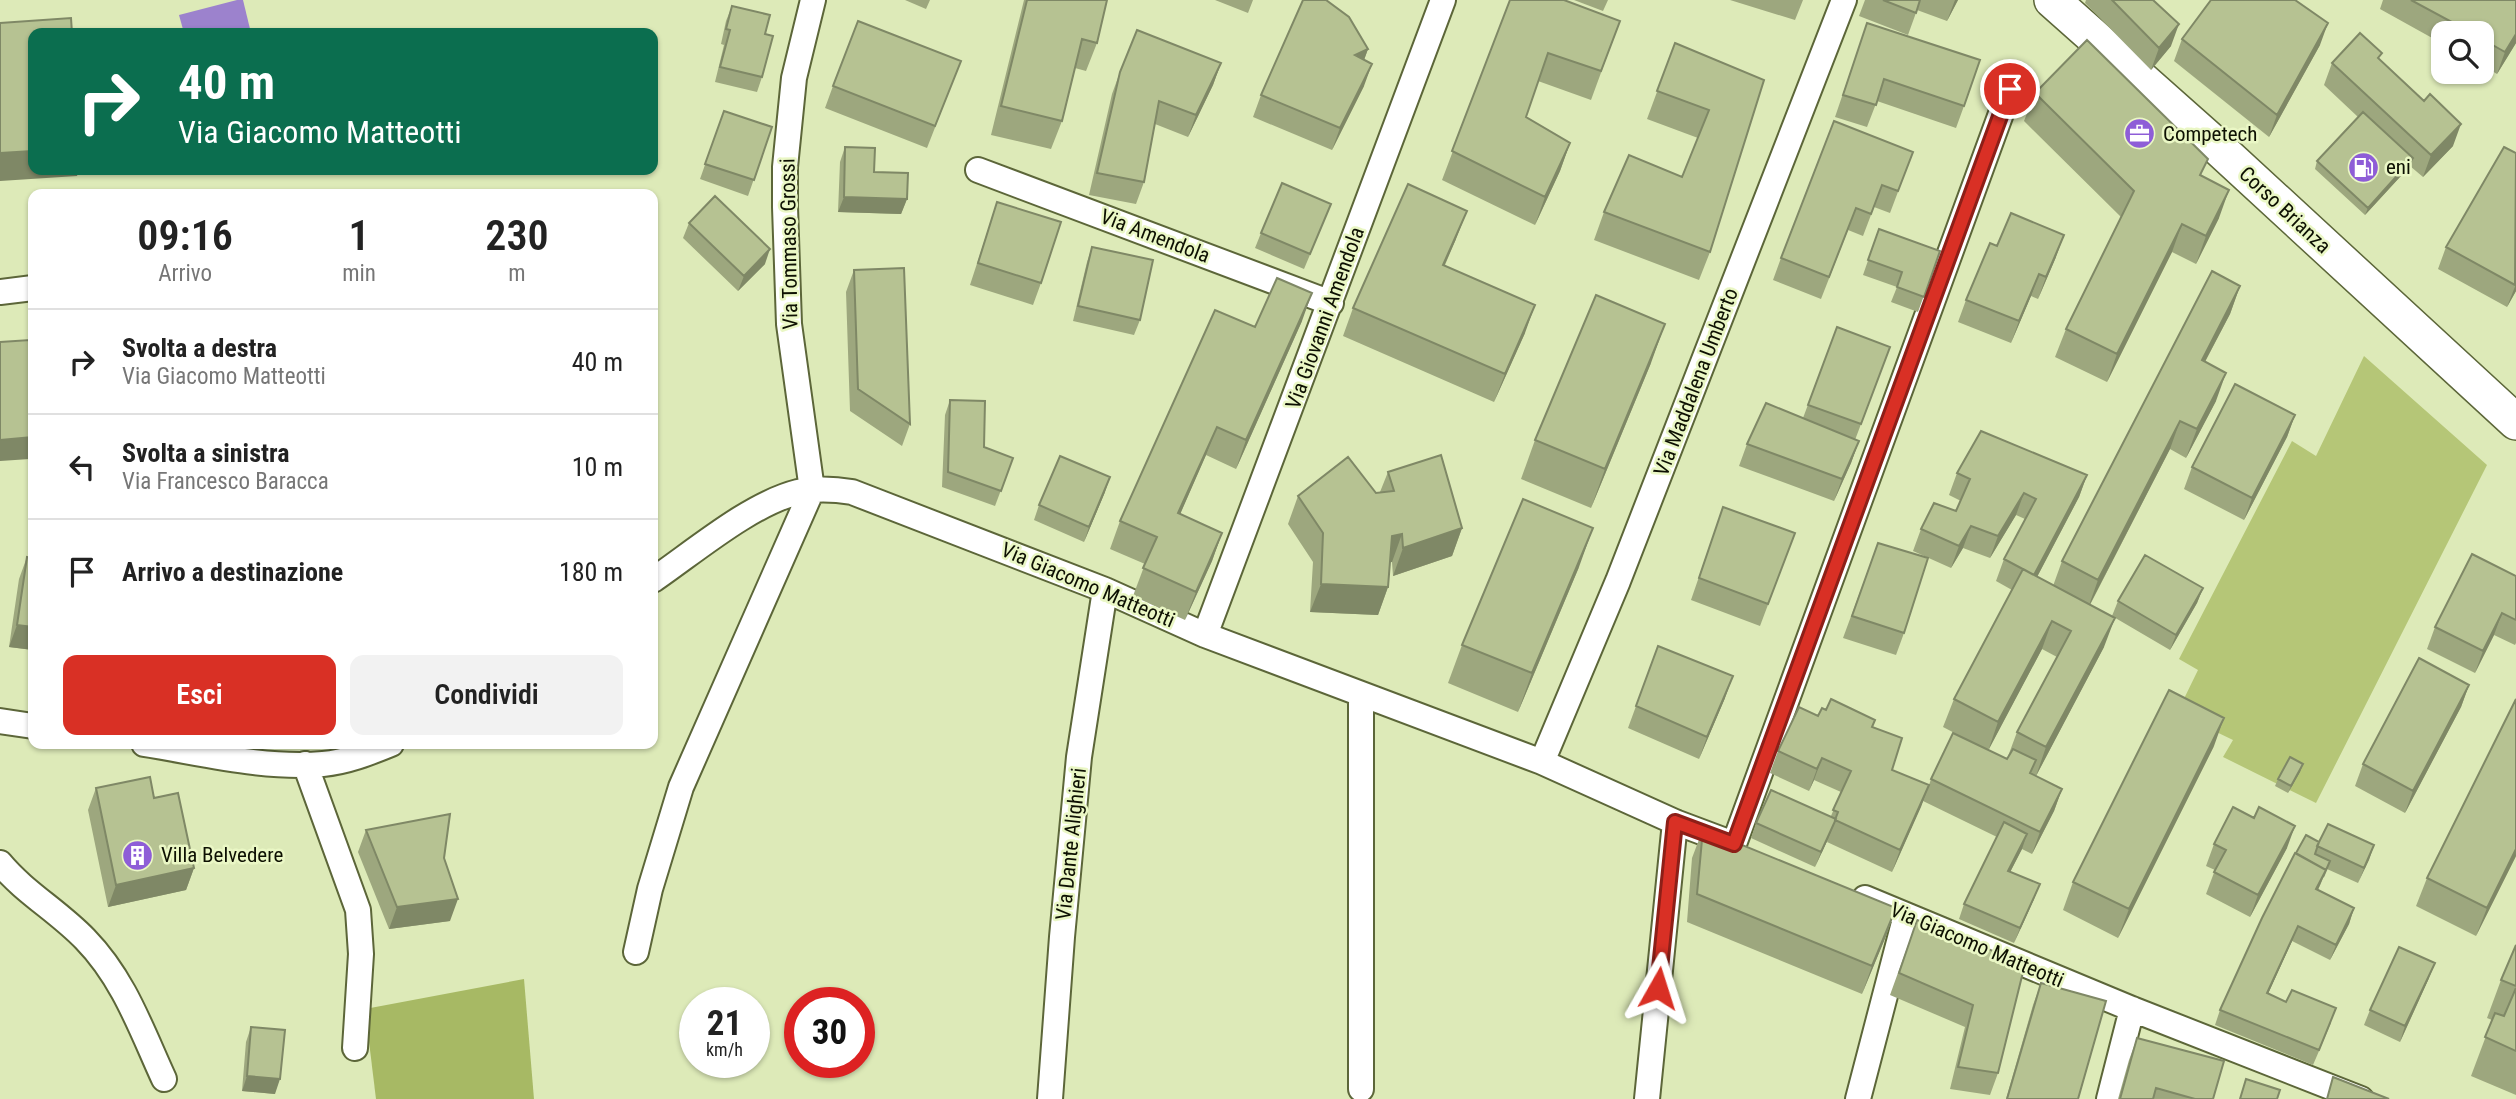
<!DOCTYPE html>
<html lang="it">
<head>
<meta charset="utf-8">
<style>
  body { margin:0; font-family:"Roboto Condensed",sans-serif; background:#f2f2f2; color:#222; height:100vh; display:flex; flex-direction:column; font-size:26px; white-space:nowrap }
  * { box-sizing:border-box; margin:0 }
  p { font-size:23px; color:#767676 }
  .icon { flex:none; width:38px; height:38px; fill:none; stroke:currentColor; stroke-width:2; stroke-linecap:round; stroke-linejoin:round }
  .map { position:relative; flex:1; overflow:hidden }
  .details { position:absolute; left:28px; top:189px; width:630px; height:560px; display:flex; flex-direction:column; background:#fff; border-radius:14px; box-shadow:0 2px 5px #0004 }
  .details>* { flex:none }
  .banner { position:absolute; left:28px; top:28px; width:630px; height:147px; border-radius:14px; box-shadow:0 2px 5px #0004; background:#0b6e4f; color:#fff; overflow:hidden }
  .tools { position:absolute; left:2431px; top:21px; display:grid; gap:14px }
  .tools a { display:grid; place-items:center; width:63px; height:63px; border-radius:14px; background:#fff; box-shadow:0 2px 5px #0004; font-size:35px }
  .speed { position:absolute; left:679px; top:987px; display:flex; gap:14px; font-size:35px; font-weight:700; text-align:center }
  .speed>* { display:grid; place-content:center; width:91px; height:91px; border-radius:50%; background:#fff; box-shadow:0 2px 5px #0004; line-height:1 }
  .speed small { font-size:18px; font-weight:400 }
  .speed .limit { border:10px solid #d22; background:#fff; color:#111 }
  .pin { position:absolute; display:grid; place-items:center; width:60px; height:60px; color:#fff; margin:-30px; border:4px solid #fff; border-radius:50%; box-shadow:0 2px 7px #0007 }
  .me { position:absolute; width:77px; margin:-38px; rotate:6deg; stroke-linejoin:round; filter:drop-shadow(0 0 5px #0008) }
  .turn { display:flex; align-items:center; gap:24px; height:147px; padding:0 35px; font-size:32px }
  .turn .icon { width:91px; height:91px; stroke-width:2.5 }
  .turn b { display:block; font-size:49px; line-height:60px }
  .eta { display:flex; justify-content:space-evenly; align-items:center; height:119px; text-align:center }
  .eta b { font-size:42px; font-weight:600; line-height:49px }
  .cta { display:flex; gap:14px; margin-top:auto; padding:14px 35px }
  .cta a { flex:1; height:80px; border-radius:14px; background:#d93025; color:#fff; font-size:28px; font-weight:600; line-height:80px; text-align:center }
  .cta a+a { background:#f2f2f2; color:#222 }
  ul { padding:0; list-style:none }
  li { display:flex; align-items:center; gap:21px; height:105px; padding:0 35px; border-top:2px solid #e0e0e0 }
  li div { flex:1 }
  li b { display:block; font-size:26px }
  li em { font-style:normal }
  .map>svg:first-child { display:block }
  .green { fill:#b5c677 }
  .forest { fill:#a7b964 }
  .water { fill:#9c82cd }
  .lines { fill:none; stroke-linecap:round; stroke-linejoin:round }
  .minor-casing { stroke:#5c6639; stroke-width:28 }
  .secondary-casing { stroke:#5c6639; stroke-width:38 }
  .minor { stroke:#fff; stroke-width:24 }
  .secondary { stroke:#fff; stroke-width:35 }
  .wall { fill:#9da77e; fill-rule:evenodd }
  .shaded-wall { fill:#7f8866 }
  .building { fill:#b6c292; stroke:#7f8866; stroke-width:2 }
  .route-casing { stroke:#8d1f18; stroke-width:18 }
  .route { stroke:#d93025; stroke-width:12 }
  .labels { text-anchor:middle; stroke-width:5; stroke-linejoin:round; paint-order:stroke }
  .poi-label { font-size:21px; fill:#0d1002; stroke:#eaf7c5; text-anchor:start }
  .street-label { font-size:21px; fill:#0d1002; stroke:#eaf7c5 }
</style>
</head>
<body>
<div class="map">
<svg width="2516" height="1099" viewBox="0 0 2516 1099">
  <rect width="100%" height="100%" fill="#ddeab8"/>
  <!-- green -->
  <path class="green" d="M2364 356 2487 465 2316 803 2223 757 2233 740 2177 713 2198 670 2179 659 2292 441 2316 456Z"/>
  <!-- forest -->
  <path class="forest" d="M524 979 534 1099H376L365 1009Z"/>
  <!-- water -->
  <path class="water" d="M237 0H243L251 33H184L179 15Z"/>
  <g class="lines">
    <defs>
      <path id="minor" d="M978 170 1331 303
        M0 292 33 288
        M653 580C694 552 750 504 798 492 816 488 834 489 852 492L1105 590 1205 635 1542 762 1675 822 1731 843
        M1205 635 1443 0
        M0 721 33 726
        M144 744C202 753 263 769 323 764 346 762 369 753 391 744
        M1542 762 1618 581 1844 0
        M305 764 358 910 361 954 355 1048
        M1734 844 2010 89
        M0 863C25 893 58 911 85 939 124 979 141 1029 164 1079
        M1865 898 2132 1009 2361 1099
        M636 952 650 889 681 787 812 490 789 324 785 207V167L794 78 813 0
        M1361 1089V694
        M1050 1099 1062 937 1079 757 1105 590
        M1647 1099 1675 822
        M1858 1099 1906 915
        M2109 1099 2132 1009"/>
      <path id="secondary" d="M2052 0 2212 142 2516 422"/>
    </defs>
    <!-- minor casing -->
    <use href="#minor" class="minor-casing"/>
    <!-- secondary casing -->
    <use href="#secondary" class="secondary-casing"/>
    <!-- minor -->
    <use href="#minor" class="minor"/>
    <!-- secondary -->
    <use href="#secondary" class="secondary"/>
  </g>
  <!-- wall -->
  <path class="wall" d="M905 0H930L926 9Z
    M1024 0H1107L1097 43 1086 71 1075 68 1062 121 1051 149 991 135Z
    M1215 0H1253L1248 13Z
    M1510 0 1620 21 1591 100 1538 81 1526 117 1570 143 1560 171 1535 225 1442 180Z
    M1574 0H1608L1603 11Z
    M1730 0H1803L1795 20Z
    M1865 0H1958L1947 21 1917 10 1908 35 1859 16Z
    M2086 0H2153L2171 46 2151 70 2085 3Z
    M2383 0H2516V43L2497 74 2482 65V33H2443V44L2380 9Z
    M732 6 765 34 762 77 757 92 715 82 724 45 721 44 726 21Z
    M1867 23 1964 106 1956 128 1877 101 1867 127 1835 117Z
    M2182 39 2320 45 2269 137 2174 61Z
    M1675 43 1764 80 1710 252 1699 280 1594 240 1604 212 1682 177 1698 138 1647 119Z
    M1368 49 1364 60V86L1332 150 1253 117 1261 95Z
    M2380 60 2453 146 2423 177 2410 166 2365 215 2315 169 2317 161 2358 117 2324 85 2332 63Z
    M961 61 927 148 825 108 833 86Z
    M1221 63 1213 85 1188 137 1155 124 1144 182 1136 204 1089 195 1112 94 1120 72Z
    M2035 93 2202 176 2219 218 2196 264 2172 252 2107 382 2055 357 2066 329 2121 217 2024 121Z
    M724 111 772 127 748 196 700 179Z
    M845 147 907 199 901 214 838 212 840 162Z
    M1913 152 1890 213 1874 207 1863 236 1848 230 1821 299 1773 280 1781 258Z
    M2516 153V291L2507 307 2438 269 2446 247Z
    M997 202 1041 283 1033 305 970 285Z
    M1325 219 1304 269 1255 248 1261 233Z
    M689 223 765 264 738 291 683 238Z
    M1879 229 1940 251 1918 312 1891 302 1897 287 1863 275Z
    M1456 239 1445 265 1525 333 1494 402 1343 336 1353 308Z
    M1997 246 2056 257 2038 299 2031 296 2011 343 1958 322 1966 300Z
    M1092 247 1140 320 1134 335 1073 321 1087 262Z
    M854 270 910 424 902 446 850 411 846 292Z
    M2240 286 2230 314 2205 362 2216 401 2186 458 2170 449 2090 605 2104 647 2036 776 2062 789 2054 811 2032 854 2022 849 2010 872 2034 899 2014 943 1959 919 1964 904 1997 837 1923 801 1892 872 1827 842 1828 839 1815 867 1751 838 1756 823 1831 816 1841 792 1814 780 1809 791 1770 773 1778 751 1818 716 1873 727 1892 770 1929 785 1931 779 1970 741 1943 727 1954 699 2012 590 1996 581 2004 559 2025 519 2016 515 1990 558 1963 548 1951 568 1913 551 1921 529 1956 511 1961 501 1949 495 1957 473 2087 475 2079 497 2037 577 2053 586 2062 561ZM2042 649 2057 657 2017 732 2007 759 1988 750Z
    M1302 321 1236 469 1206 455 1180 514 1222 533 1212 561 1185 620 1133 596 1145 564 1110 549 1120 521 1255 327Z
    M1837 327 1890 347 1855 440 1859 441 1851 463 1834 501 1739 466 1747 444 1803 418Z
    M1651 363 1591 508 1521 479 1535 440Z
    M950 400 984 447 1013 458 995 506 942 487 945 415Z
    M2295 415 2287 437 2244 520 2184 489 2192 467Z
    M1388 472 1462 528 1452 556 1393 576 1392 562H1390L1388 587 1378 615 1310 612 1313 562 1288 524 1298 496 1380 492Z
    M1105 492 1084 542 1034 520 1039 505Z
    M1723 507 1795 533 1760 626 1691 600Z
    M1878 543 1904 633 1896 655 1843 638Z
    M27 557 33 650 9 647 19 579Z
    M1579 567 1518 712 1448 683 1462 645Z
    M2516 576V643L2515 645 2494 635 2475 673 2427 649 2435 627Z
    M2203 588 2197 603 2170 650 2112 616 2118 601Z
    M1658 646 1725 698 1699 759 1628 728Z
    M2469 685 2461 707 2405 813 2355 786 2363 764Z
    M2214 746 2118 938 2063 910 2073 882Z
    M2303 764 2300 772 2288 793 2275 786 2278 779Z
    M96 788 154 798 194 868 186 890 108 907 88 810Z
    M1703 829 1896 908 1886 936 1862 994 1687 922 1692 858Z
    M366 830 450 921 389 929 358 852Z
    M2319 842 2374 845 2358 883 2327 869 2318 890 2354 908 2349 924 2330 960 2292 941 2268 994 2331 1023 2313 1065 2215 1025 2220 1010 2296 853Z
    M2214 844 2287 848 2250 917 2206 894 2215 870 2206 866Z
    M2516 856 2476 936 2416 906 2427 878Z
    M1917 920 2025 964 1998 1073 1990 1095 1950 1089 1965 1027 1890 995Z
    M2516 945V1095L2471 1076 2492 1020 2487 1018 2501 980Z
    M2429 978 2400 1042 2364 1025 2370 1010Z
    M2041 983 2078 1099H2006L2033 1005Z
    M251 1027 275 1094 242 1091 246 1042Z
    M2137 1038 2213 1099H2118L2129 1060Z"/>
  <!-- shaded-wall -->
  <path class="shaded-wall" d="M1955 0H1958L1947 21Z
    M2328 23 2320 45 2269 137 2277 115Z
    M2179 24 2171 46 2151 70 2159 48Z
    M2516 34V43L2497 74 2505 52Z
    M1368 49 1360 71 1355 55Z
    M1221 63 1213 85 1188 137 1196 115Z
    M1372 64 1364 86 1332 150 1340 128Z
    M2461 124 2453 146 2423 177 2431 155Z
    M1570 143 1560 171 1535 225 1545 197Z
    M33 151V170H79L77 176 0 181V153Z
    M2413 158 2411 165 2365 215 2368 208Z
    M2229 190 2219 218 2196 264 2206 236Z
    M844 197 907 199 901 214 838 212Z
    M1467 211 1456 239 1432 293 1443 265Z
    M2182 224 2172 252 2107 382 2117 354Z
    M2064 235 2056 257 2038 299 2046 277Z
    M770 249 765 264 738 291 744 276Z
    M2039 274 2031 296 2011 343 2019 321Z
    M2516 284V291L2507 307Z
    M2240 286 2230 314 2191 388 2202 360Z
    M1312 293 1302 321 1236 469 1246 440Z
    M1535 305 1525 333 1494 402 1505 374Z
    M1665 324 1651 363 1591 508 1605 469Z
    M2226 373 2216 401 2186 458 2197 429Z
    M2295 415 2287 437 2244 520 2252 498Z
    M2180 421 2170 449 2088 608 2098 580Z
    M1217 427 1206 455 1168 542 1178 513Z
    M33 437V449L30 459 0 461V440Z
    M1859 441 1851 463 1834 501 1842 479Z
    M2087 475 2079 497 2026 598 2034 576Z
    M1110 477 1105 492 1084 542 1089 527Z
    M2024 493 2016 515 1990 558 1998 536Z
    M1971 526 1963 548 1951 568 1959 546Z
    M1462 528 1452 556 1393 576 1403 548Z
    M1593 528 1579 567 1518 712 1532 673Z
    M1222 533 1212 561 1185 620 1196 592Z
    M1402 534 1392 562 1382 564 1392 536Z
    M1321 584 1388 587 1378 615 1310 612Z
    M2203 588 2197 603 2170 650 2176 635Z
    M2502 613 2494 635 2475 673 2483 651Z
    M2115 618 2104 647 2036 776 2046 747Z
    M2052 621 2042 649 1988 751 1998 722Z
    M17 625 33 627V650L9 647Z
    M1733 676 1725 698 1699 759 1707 737Z
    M2469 685 2461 707 2405 813 2413 791Z
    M2224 718 2214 746 2118 938 2129 909Z
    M1822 758 1814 780 1809 791 1817 769Z
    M2303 764 2300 772 2288 793 2291 786Z
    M1929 785 1921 807 1892 872 1900 850Z
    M2062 789 2054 811 2032 854 2040 832Z
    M1834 824 1828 839 1815 867 1821 852Z
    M2295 826 2287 848 2250 917 2258 895Z
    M2027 834 2022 849 2003 886 2008 871Z
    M2374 845 2369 860 2358 883 2364 868Z
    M2516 849V856L2476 936 2487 908Z
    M2330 861 2320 885 2311 904 2316 889Z
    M194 868 186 890 108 907 116 885Z
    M2040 884 2034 899 2014 943 2020 928Z
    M458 899 450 921 389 929 397 907Z
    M1896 908 1886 936 1862 994 1872 966Z
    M2354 908 2349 924 2330 960 2336 945Z
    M2298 926 2292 941 2261 1009 2267 993Z
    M2435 963 2429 978 2400 1042 2405 1026Z
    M247 1076 280 1079 275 1094 242 1091Z"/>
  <!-- building -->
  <path class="building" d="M1027 0H1107L1097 43 1082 39 1062 121 1001 106Z
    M1303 0H1326L1349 17 1368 49 1355 55 1372 64 1340 128 1261 95Z
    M1510 0H1564L1620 21 1601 71 1548 53 1526 117 1570 143 1545 197 1452 151Z
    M1883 0H1920L1916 13Z
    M2112 0H2153L2179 24 2159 48Z
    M2211 0H2295L2328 23 2277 115 2182 39Z
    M2411 0H2516V34L2505 52 2482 39V33H2472Z
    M732 6 770 15 765 34 773 36 762 77 720 67 730 30 726 29Z
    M71 18 72 33H33V151L0 153V23Z
    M858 21 961 61 935 126 833 86Z
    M1867 23 1980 60 1964 106 1884 79 1876 105 1843 95Z
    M1137 30 1221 63 1196 115 1159 101 1144 182 1097 173 1120 72Z
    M2360 33 2382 53 2378 58 2424 101 2430 94 2461 124 2431 155 2332 63Z
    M2087 40 2208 159 2200 175 2229 190 2206 236 2182 224 2117 354 2066 329 2134 191 2035 93Z
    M1675 43 1764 80 1710 252 1604 212 1629 155 1682 177 1709 110 1657 91Z
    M724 111 772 127 754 180 705 164Z
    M2363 112 2413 158 2368 208 2317 161Z
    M1834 121 1913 152 1898 191 1882 185 1871 214 1856 208 1829 277 1781 258Z
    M845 147 875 148 874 172 908 173 907 199 844 197Z
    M2504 147 2516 153 2515 285 2446 247Z
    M1282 183 1331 204 1310 254 1261 233Z
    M1408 184 1467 211 1443 265 1535 305 1505 374 1353 308Z
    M715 196 770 249 744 276 689 223Z
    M997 202 1061 222 1041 283 978 263Z
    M2011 213 2064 235 2046 277 2039 274 2019 321 1966 300 1990 243 1997 246Z
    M1879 229 1940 251 1924 297 1897 287 1902 272 1868 260Z
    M1092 247 1153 260 1140 320 1078 306Z
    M904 268 910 424 858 389 854 270Z
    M2212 271 2240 286 2202 360 2226 373 2197 429 2180 421 2098 580 2062 561Z
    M1277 278 1312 293 1246 440 1217 427 1178 513 1222 533 1196 592 1143 568 1157 537 1120 521 1215 310 1255 327Z
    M1596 295 1665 324 1605 469 1535 440Z
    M1837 327 1890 347 1861 424 1808 405Z
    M30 340 33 378V437L0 440V342Z
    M2235 384 2295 415 2252 498 2192 467Z
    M950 400 985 401 984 447 1013 458 1001 491 948 472Z
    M1766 403 1859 441 1842 479 1747 444Z
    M1981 431 2087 475 2034 575 2004 559 2036 499 2024 493 1998 536 1971 526 1959 546 1921 529 1934 503 1956 511 1970 479 1957 473Z
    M1441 455 1462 528 1403 548 1402 534 1392 536 1388 587 1321 584 1323 533 1298 496 1348 457 1376 493 1394 491 1388 472Z
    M1060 456 1110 477 1089 527 1039 505Z
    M1523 499 1593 528 1532 673 1462 645Z
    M1723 507 1795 533 1768 604 1699 578Z
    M1878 543 1928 558 1904 633 1852 616Z
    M2472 554 2516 576V620L2502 613 2483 651 2435 627Z
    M2145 555 2203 588 2176 635 2118 601Z
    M27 557 33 558V627L17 625Z
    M2023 569 2115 618 2046 747 2017 732 2071 631 2052 621 1998 722 1954 699Z
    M1658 646 1733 676 1707 737 1636 706Z
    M2419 658 2469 685 2413 791 2363 764Z
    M2169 690 2224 718 2129 909 2073 882Z
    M1831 699 1875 720 1872 727 1902 738 1892 770 1929 785 1900 850 1835 820 1838 812 1833 810 1851 771 1822 758 1817 769 1778 751 1799 707 1818 716 1822 708 1826 710Z
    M2516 699V849L2487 908 2427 878Z
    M1953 733 2007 759 2013 749 2036 760 2030 773 2062 789 2040 832 1931 779Z
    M2290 757 2303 764 2291 786 2278 779Z
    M150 777 154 798 178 793 194 868 116 885 96 788Z
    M1771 790 1836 819 1821 852 1756 823Z
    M2233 807 2254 818 2259 807 2295 826 2258 895 2214 872 2226 850 2214 844Z
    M450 814 444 858 458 899 397 907 366 830Z
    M2004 822 2027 834 2008 871 2040 884 2020 928 1964 904Z
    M2328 824 2374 845 2364 868 2317 846Z
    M1703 829 1896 908 1872 966 1697 894Z
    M2306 835 2319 842 2315 854 2330 861 2323 877 2326 870 2296 853Z
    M2295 853 2326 870 2316 889 2354 908 2336 945 2298 926 2267 993 2286 1002 2292 990 2336 1008 2319 1050 2220 1010 2262 918Z
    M1917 920 2025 964 1998 1073 1958 1067 1973 1005 1899 973Z
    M2516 945V986L2501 980Z
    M2399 947 2435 963 2405 1026 2370 1010Z
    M2041 983 2106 1001 2078 1099H2007Z
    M2516 988V1051L2485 1037 2495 1013 2504 1016Z
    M251 1027 285 1030 280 1079 247 1076Z
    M2137 1038 2224 1061 2213 1099H2195L2156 1088 2153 1099H2120Z
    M2333 1077 2389 1099H2327Z
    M2246 1079 2280 1090 2277 1099H2240Z"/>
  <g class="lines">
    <defs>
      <path id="route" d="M1658 988 1675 822 1734 844 2010 89"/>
    </defs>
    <!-- route casing -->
    <use href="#route" class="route-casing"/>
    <!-- route -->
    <use href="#route" class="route"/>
  </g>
  <!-- icons -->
  <defs>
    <symbol id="office-disc" viewBox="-11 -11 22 22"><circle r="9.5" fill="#8e5dd7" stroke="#eaf7c5"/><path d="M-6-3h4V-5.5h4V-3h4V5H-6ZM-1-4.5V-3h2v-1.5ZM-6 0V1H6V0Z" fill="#fff"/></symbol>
    <symbol id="fuel-disc" viewBox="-11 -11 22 22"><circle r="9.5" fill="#8e5dd7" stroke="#eaf7c5"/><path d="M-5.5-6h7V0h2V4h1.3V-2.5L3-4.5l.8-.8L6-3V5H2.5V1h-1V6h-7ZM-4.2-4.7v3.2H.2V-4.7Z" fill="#fff"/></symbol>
    <symbol id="building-disc" viewBox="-11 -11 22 22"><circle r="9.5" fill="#8e5dd7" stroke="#eaf7c5"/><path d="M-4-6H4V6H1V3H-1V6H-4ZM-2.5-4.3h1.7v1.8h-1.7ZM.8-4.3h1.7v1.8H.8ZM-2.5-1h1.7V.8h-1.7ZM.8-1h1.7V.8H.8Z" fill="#fff"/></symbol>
  </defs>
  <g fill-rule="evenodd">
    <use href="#office-disc" x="2122" y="116" width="35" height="35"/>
    <use href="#fuel-disc" x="2346" y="150" width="35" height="35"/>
    <use href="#building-disc" x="120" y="838" width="35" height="35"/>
  </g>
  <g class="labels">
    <!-- poi labels -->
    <g class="poi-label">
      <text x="2163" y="141">Competech</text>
      <text x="2386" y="174">eni</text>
      <text x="161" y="862">Villa Belvedere</text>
    </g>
    <!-- street labels -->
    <g class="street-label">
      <text transform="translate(2285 210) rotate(43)" y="7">Corso Brianza</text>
      <text transform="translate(1155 236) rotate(21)" y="7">Via Amendola</text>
      <text transform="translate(789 244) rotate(-91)" y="7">Via Tommaso Grossi</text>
      <text transform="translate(1325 318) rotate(-70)" y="7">Via Giovanni Amendola</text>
      <text transform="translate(1696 382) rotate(-69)" y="7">Via Maddalena Umberto</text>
      <text transform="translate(1088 585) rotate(23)" y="7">Via Giacomo Matteotti</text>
      <text transform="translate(1071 844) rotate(-84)" y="7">Via Dante Alighieri</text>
      <text transform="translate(1977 945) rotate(23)" y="7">Via Giacomo Matteotti</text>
    </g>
  </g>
</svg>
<div class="tools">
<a><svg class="icon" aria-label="search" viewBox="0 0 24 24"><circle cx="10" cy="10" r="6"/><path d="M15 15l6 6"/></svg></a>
</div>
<div class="speed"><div>21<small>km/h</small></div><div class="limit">30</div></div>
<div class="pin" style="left:2010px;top:89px;background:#d93025"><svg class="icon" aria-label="arrive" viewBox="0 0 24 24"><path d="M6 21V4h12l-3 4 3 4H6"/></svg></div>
<svg class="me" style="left:1658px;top:988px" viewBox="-20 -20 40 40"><path d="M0-17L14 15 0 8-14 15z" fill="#d93025" stroke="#fff" stroke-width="4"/></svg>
<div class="banner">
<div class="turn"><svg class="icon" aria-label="right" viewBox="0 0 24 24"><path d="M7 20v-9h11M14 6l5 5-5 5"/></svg><div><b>40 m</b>Via Giacomo Matteotti</div></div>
</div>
<section class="details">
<div class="eta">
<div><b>09:16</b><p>Arrivo</p></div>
<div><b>1</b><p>min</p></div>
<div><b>230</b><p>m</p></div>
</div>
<ul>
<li><svg class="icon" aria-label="right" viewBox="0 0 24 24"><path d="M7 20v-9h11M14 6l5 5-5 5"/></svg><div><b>Svolta a destra</b><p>Via Giacomo Matteotti</p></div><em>40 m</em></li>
<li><svg class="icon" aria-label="left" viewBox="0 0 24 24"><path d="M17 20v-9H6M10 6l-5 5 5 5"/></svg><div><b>Svolta a sinistra</b><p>Via Francesco Baracca</p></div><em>10 m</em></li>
<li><svg class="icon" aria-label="arrive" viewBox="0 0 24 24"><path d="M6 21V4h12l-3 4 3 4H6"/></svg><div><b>Arrivo a destinazione</b></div><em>180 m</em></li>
</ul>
<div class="cta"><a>Esci</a><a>Condividi</a></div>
</section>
</div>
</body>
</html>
